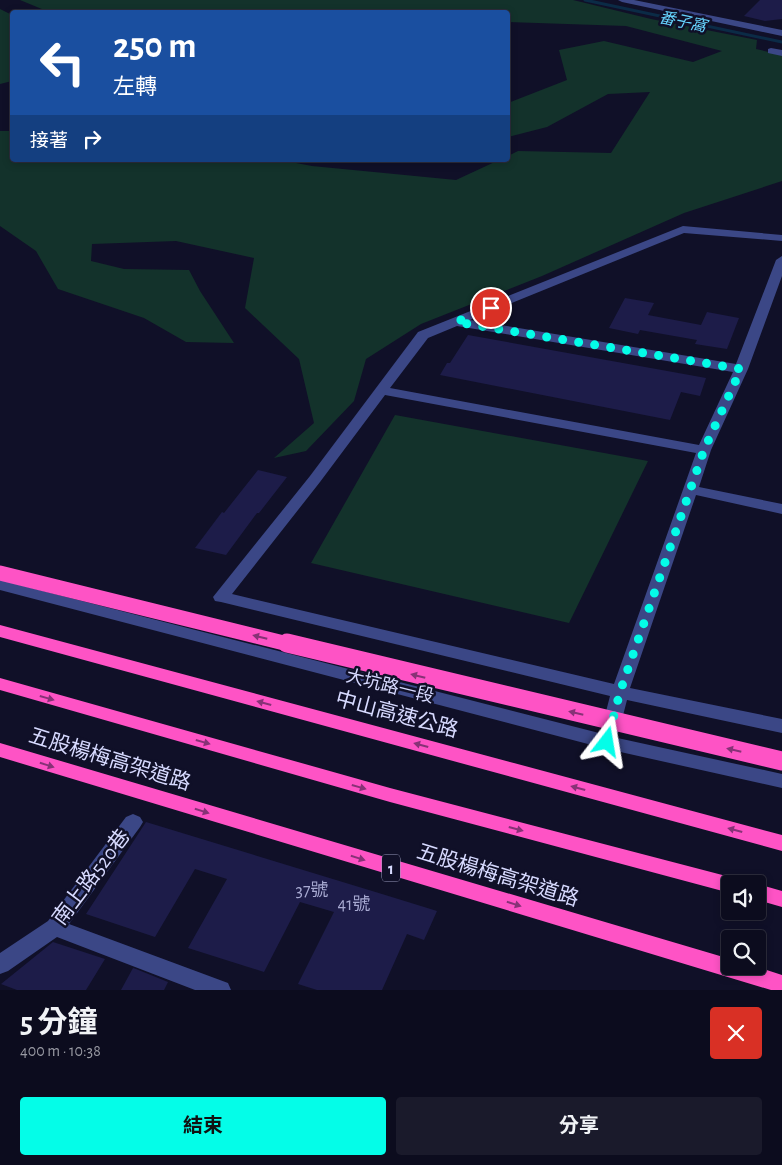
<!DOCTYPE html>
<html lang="zh-TW">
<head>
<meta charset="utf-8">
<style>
  body { margin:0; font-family:"Alegreya Sans","Noto Sans TC",sans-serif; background:#1a1a2b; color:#f1f3f6; height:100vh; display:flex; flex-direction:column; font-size:19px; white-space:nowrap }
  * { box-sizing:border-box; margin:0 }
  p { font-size:16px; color:#9a9ba4 }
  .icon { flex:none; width:28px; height:28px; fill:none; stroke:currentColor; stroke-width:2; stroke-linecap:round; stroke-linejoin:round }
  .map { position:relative; height:990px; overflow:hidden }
  .drawer { display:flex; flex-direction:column; background:#0c0c1e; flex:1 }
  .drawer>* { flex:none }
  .hud { position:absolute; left:10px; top:10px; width:500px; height:152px; border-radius:5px; box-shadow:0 2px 8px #0003,0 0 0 1px #2c2c3c; background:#1a4fa0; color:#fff; overflow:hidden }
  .buttons { position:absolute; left:721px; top:875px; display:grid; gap:10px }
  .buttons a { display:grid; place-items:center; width:45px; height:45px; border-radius:5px; background:#0c0c1e; box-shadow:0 2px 8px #0003,0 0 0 1px #2c2c3c; font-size:25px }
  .pin { position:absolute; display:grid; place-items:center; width:42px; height:42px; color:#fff; margin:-21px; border:2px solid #fff; border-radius:50%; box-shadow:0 1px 5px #0007 }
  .me { position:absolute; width:55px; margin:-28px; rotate:14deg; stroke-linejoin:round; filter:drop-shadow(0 0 4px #0008) }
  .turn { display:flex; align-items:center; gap:18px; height:105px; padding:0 20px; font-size:22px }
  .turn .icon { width:65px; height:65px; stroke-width:2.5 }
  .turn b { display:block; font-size:35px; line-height:42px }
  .then { display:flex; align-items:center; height:48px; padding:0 20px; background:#0003; gap:10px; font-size:19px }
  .round { display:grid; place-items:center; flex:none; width:52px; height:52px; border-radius:5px; background:#1a1a2b }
  .head { display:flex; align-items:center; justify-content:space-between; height:85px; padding:0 20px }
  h1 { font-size:30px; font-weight:700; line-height:38px }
  .button { display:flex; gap:10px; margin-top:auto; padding:10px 20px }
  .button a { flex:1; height:58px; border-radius:5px; background:#04fde8; color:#111; font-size:20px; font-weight:700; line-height:58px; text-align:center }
  .button a+a { background:#1a1a2b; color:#f1f3f6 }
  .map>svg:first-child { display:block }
  .green { fill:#13322b }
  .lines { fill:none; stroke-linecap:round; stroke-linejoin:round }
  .stream { stroke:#0b2b46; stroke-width:3 }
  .building { fill:#1d1c49 }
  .minor { fill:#3b4786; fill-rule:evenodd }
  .highway { fill:#fe53c5; fill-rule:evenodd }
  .highway-bridge-far1 { stroke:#fe53c5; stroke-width:15 }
  .highway-bridge { stroke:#fe53c5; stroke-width:19 }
  .oneway { fill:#873276 }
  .route { stroke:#04fde8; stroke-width:9; stroke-dasharray:0 16.2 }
  .labels { text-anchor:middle; stroke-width:5; stroke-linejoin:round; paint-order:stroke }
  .far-water-label { font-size:16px; font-style:italic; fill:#66d4fe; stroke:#101028 }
  .shield { fill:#101028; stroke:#9b9dbe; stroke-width:1 }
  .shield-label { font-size:16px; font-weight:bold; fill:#d7daff }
  .street-label { font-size:18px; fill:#d7daff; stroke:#101028 }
  .near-number-label { font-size:18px; fill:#a8aad2 }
  .near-street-label { font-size:21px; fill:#d7daff; stroke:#101028 }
</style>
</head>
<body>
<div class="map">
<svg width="782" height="990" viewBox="0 0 782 990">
  <rect width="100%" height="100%" fill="#101028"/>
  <!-- green -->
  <path class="green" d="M20 0H573L651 19 757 40 756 49 782 55V181L684 213 542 276 421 324 366 359 354 401 306 451 274 458 314 423 299 359 245 308 254 258 176 241 92 244 91 261 124 269 189 270 200 291 234 343 186 342 144 318 58 289 36 251 0 226V131H12V160H280L312 166 456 180 499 160H508V156L518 151 611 153 650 92 608 94 547 127 508 137V103L567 80 559 50 604 41 693 62 722 51 626 26 508 22V12H49Z
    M0 9 12 15V81L0 84Z
    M395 415 648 461 569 623 311 563Z"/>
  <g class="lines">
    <!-- stream -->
    <path class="stream" d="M585 0 782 42"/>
  </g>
  <!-- building -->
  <path class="building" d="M760 0H782V19L765 21 744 16Z
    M625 298 654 303 648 315 701 325 707 312 739 318 727 349 695 344 697 340 640 330 638 334 609 328Z
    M468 335 706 378 700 396 681 392 670 420 440 375 447 363H450Z
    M258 470 287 477 259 513H257L226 555 195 548 222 512 224 513Z
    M146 822 382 894 437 911 424 940 407 934 382 990H317L298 984 334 912 300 902 264 972 188 948 227 879 195 869 155 937 86 914Z
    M53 942 105 959 86 990H17L1 984Z
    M133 968 136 969 168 982 164 990H121Z"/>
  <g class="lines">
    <!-- minor -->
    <path class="minor" d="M618 0H634L782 30V36L622 2Z
      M771 48 782 50V56L768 53V49Z
      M683 226 782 235V241L684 233 470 320 736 364 776 260 782 256V276L748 369 711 450 699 487 782 504V514L696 495 630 688 782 719V733L627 700 619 731 616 736 613 737 782 774V788L607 749 0 590V580L603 734 601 731 610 696 221 602 215 601 213 597 310 476 418 332ZM457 326 733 372 699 445 390 388 428 338ZM385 395 696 453 614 684 232 594 320 482Z
      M133 814 140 817 143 822 140 827 69 924 228 983 231 990H195L57 937 8 971 0 974V953L48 921 126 817Z"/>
    <!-- highway -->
    <path class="highway" d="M0 625 782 835V851L0 637Z
      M0 678 390 788 730 877 737 879 740 884H730V893L390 802 0 690Z
      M0 743 730 959V966H754L782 975V990H771L0 757Z
      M758 884 782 891V907L758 900Z"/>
    <!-- highway-bridge-far1 -->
    <path class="highway-bridge-far1" d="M0 573 292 645"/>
    <!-- highway-bridge -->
    <path class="highway-bridge" d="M287 643 782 761"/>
  </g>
  <!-- one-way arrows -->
  <defs><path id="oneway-solid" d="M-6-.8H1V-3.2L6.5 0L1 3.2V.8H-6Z" transform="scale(1.25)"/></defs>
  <g class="oneway">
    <use href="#oneway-solid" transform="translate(260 637) rotate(-166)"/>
    <use href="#oneway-solid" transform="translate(418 676) rotate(-166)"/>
    <use href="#oneway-solid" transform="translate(47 698) rotate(16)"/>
    <use href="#oneway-solid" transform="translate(264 703) rotate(-165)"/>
    <use href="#oneway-solid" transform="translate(576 713) rotate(-167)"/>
    <use href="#oneway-solid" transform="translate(203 742) rotate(16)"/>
    <use href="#oneway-solid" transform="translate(421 745) rotate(-165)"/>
    <use href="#oneway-solid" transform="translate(734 750) rotate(-167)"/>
    <use href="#oneway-solid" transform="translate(47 765) rotate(17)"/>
    <use href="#oneway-solid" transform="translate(359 787) rotate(16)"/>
    <use href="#oneway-solid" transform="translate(578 788) rotate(-165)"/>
    <use href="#oneway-solid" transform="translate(202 811) rotate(17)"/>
    <use href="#oneway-solid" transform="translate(516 829) rotate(15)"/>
    <use href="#oneway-solid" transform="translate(735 830) rotate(-165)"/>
    <use href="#oneway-solid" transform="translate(358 858) rotate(17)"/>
    <use href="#oneway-solid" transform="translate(514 904) rotate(17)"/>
  </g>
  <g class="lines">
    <!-- route -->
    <path class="route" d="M491 308 456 322 741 369 704 450 620 692 607 742"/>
  </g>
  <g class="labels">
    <!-- far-water labels -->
    <g class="far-water-label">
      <text transform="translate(683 21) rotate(12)" y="6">番子窩</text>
    </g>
    <!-- shield labels -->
    <rect class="shield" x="382" y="854.5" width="18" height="27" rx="4"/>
    <g class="shield-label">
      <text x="391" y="874">1</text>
    </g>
    <!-- street labels -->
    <g class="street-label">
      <text transform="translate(390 686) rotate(14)" y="6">大坑路一段</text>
    </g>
    <!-- near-number labels -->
    <g class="near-number-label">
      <text x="312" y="896">37號</text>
      <text x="354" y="910">41號</text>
    </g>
    <!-- near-street labels -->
    <g class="near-street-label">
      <text transform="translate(397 714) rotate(15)" y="7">中山高速公路</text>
      <text transform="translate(110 759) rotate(17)" y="7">五股楊梅高架道路</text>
      <text transform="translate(498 875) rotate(17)" y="7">五股楊梅高架道路</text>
      <text transform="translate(91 877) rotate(-53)" y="7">南上路520巷</text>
    </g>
  </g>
</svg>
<div class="buttons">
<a><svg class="icon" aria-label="sound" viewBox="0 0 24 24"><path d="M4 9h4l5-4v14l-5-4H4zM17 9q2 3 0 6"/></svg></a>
<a><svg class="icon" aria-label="search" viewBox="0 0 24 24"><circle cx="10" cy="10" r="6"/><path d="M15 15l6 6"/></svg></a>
</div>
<div class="pin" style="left:491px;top:308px;background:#d93025"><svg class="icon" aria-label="arrive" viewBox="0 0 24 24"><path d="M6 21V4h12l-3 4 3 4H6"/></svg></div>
<svg class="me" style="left:607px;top:742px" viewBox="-20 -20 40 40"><path d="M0-17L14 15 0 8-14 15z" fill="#04fde8" stroke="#fff" stroke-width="4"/></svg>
<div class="hud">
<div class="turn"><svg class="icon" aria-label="left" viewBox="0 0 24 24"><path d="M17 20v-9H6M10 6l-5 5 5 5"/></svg><div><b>250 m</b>左轉</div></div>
<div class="then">接著<svg class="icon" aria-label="right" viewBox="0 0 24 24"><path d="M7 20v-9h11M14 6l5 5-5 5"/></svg></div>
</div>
</div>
<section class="drawer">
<div class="head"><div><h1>5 分鐘</h1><p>400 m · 10:38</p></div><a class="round" style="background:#d93025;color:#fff"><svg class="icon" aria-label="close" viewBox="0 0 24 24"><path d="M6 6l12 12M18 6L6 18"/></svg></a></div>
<div class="button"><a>結束</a><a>分享</a></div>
</section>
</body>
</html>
